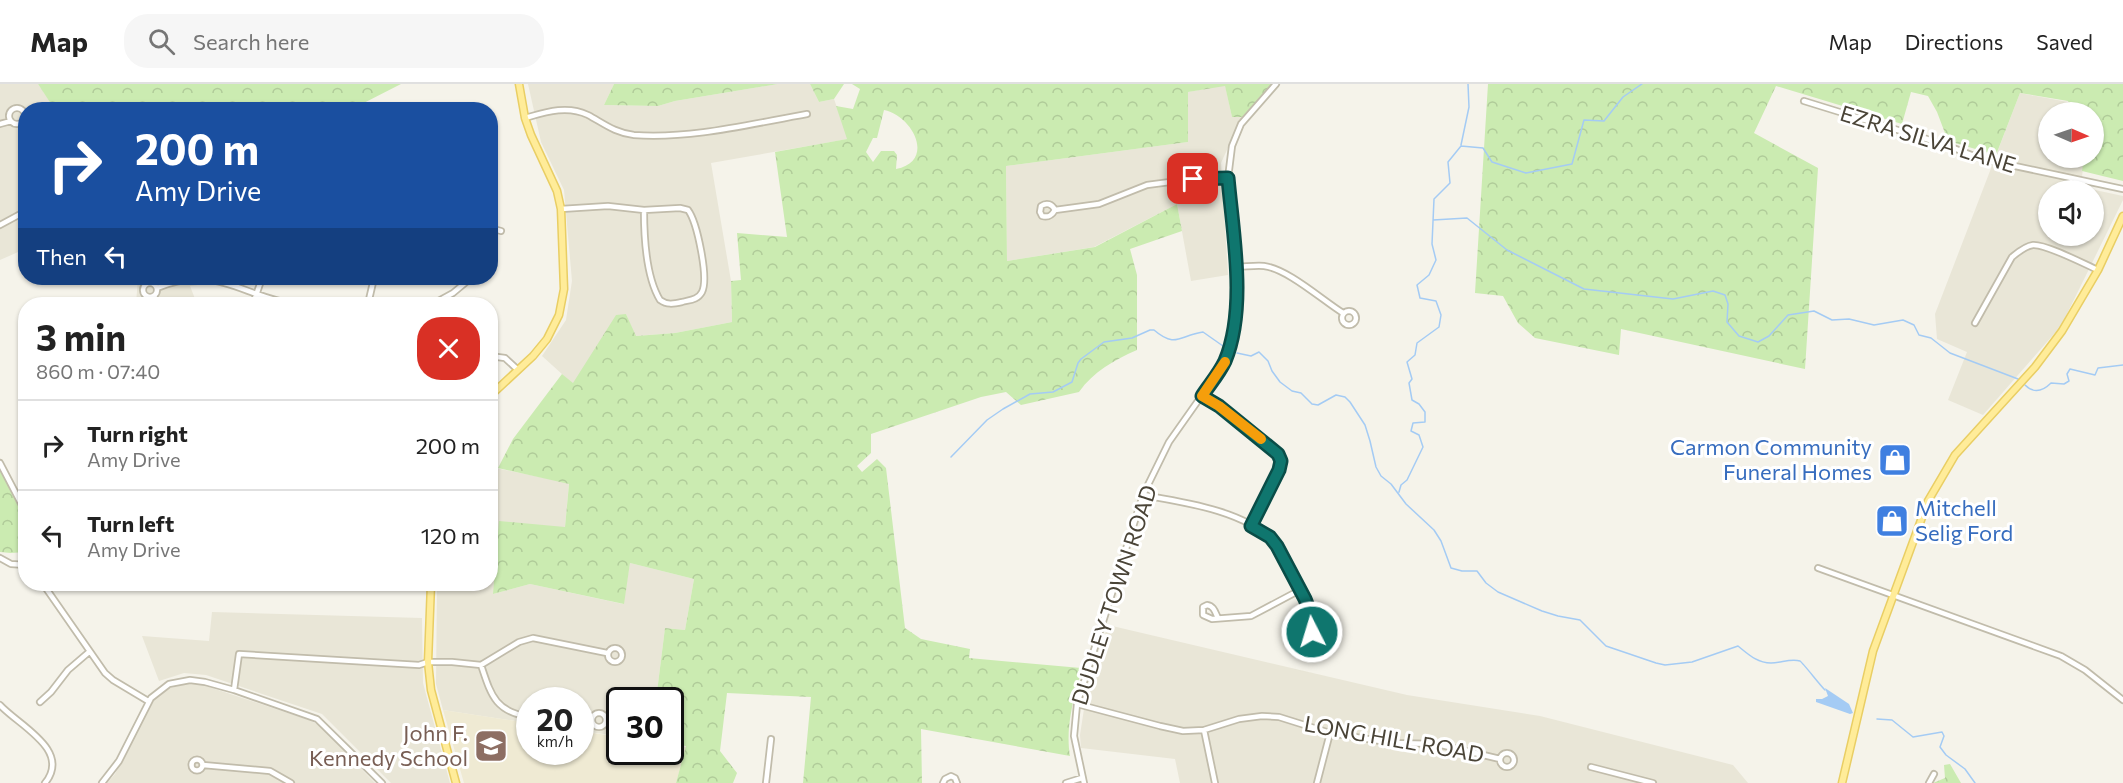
<!DOCTYPE html>
<html lang="en">
<head>
<meta charset="utf-8">
<style>
  body { margin:0; font-family:Commissioner,sans-serif; background:#f6f6f6; color:#222; height:100vh; display:flex; flex-direction:column; font-size:22px; white-space:nowrap }
  * { box-sizing:border-box; margin:0 }
  p { font-size:20px; color:#767676 }
  .icon { flex:none; width:33px; height:33px; fill:none; stroke:currentColor; stroke-width:2; stroke-linecap:round; stroke-linejoin:round }
  .map { position:relative; flex:1; overflow:hidden }
  .side { position:absolute; left:18px; top:213px; width:480px; height:294px; display:flex; flex-direction:column; background:#fff; border-radius:24px; box-shadow:0 2px 4px #0004 }
  .side>* { flex:none }
  .banner { position:absolute; left:18px; top:18px; width:480px; height:183px; border-radius:24px; box-shadow:0 2px 4px #0004; background:#1a4fa0; color:#fff; overflow:hidden }
  .needle { width:39px; rotate:92deg }
  .fabs { position:absolute; left:2038px; top:18px; display:grid; gap:12px }
  .fabs a { display:grid; place-items:center; width:66px; height:66px; border-radius:50%; background:#fff; box-shadow:0 2px 4px #0004; font-size:30px }
  .speed { position:absolute; left:516px; top:603px; display:flex; gap:12px; font-size:30px; font-weight:700; text-align:center }
  .speed>* { display:grid; place-content:center; width:78px; height:78px; border-radius:50%; background:#fff; box-shadow:0 2px 4px #0004; line-height:1 }
  .speed small { font-size:15px; font-weight:400 }
  .speed .limit { border:3px solid #111; border-radius:9px; background:#fff; color:#111 }
  .pin { position:absolute; display:grid; place-items:center; width:51px; height:51px; color:#fff; margin:-26px; border-radius:12px; box-shadow:0 3px 9px #0006 }
  .me { position:absolute; width:66px; margin:-33px; rotate:355deg; stroke-linejoin:round; filter:drop-shadow(0 0 4px #0008) }
  .turn { display:flex; align-items:center; gap:21px; height:126px; padding:0 18px; font-size:27px }
  .turn .icon { width:78px; height:78px; stroke-width:2.5 }
  .turn b { display:block; font-size:42px; line-height:51px }
  .then { display:flex; align-items:center; height:57px; padding:0 18px; background:#0003; gap:12px; font-size:22px }
  .round { display:grid; place-items:center; flex:none; width:63px; height:63px; border-radius:24px; background:#f6f6f6 }
  .head { display:flex; align-items:center; justify-content:space-between; height:102px; padding:0 18px }
  h1 { font-size:36px; font-weight:700; line-height:45px }
  ul { padding:0; list-style:none }
  li { display:flex; align-items:center; gap:18px; height:90px; padding:0 18px; border-top:2px solid #e0e0e0 }
  li div { flex:1 }
  li b { display:block; font-size:22px }
  li em { font-style:normal }
  header { display:flex; align-items:center; gap:36px; box-sizing:border-box; height:84px; padding:0 30px; background:#fff; border-bottom:2px solid #e0e0e0 }
  header strong { font-size:28px }
  nav { display:flex; gap:33px; margin-inline-start:auto; font-size:21px }
  .search { width:420px; height:54px; background:#f6f6f6; display:flex; align-items:center; gap:15px; box-sizing:border-box; padding:0 21px; border-radius:24px; color:#767676; font-size:22px }
  .map>svg:first-child { display:block }
  .residential { fill:#e9e6d7; fill-rule:evenodd }
  .education { fill:#efead3 }
  .forest { fill:url(#forest-crowns); fill-rule:evenodd }
  .water { fill:#a4cbf4 }
  .lines { fill:none; stroke-linecap:round; stroke-linejoin:round }
  .stream { stroke:#a4cbf4; stroke-width:1.5 }
  .minor-casing { stroke:#c1bcab; stroke-width:8 }
  .major-casing { stroke:#e9ce64; stroke-width:9 }
  .minor { stroke:#fff; stroke-width:4.5 }
  .major { stroke:#ffec99; stroke-width:6 }
  .route-casing { stroke:#0a4d48; stroke-width:15 }
  .route { stroke:#0f766e; stroke-width:10 }
  .slow { stroke:#f59e0b; stroke-width:10 }
  .labels { text-anchor:middle; stroke-width:6; stroke-linejoin:round; paint-order:stroke }
  .street-label { font-size:22px; fill:#4a4437; stroke:#fff }
  .shop-label { font-size:22px; fill:#366cbe; stroke:#fff; text-anchor:end }
  .education-label { font-size:22px; fill:#785e54; stroke:#fff; text-anchor:end }
</style>
</head>
<body>
<header>
<strong>Map</strong>
<div class="search"><svg class="icon" aria-label="search" viewBox="0 0 24 24"><circle cx="10" cy="10" r="6"/><path d="M15 15l6 6"/></svg>Search here</div>
<nav><a>Map</a><a>Directions</a><a>Saved</a></nav>
</header>
<div class="map">
<svg width="2123" height="699" viewBox="0 0 2123 699">
  <defs>
    <pattern id="forest-crowns" width="20" height="18" patternUnits="userSpaceOnUse" patternTransform="scale(1.5)"><rect width="20" height="18" fill="#cbebb1"/><path d="M2 6a3 3 0 1 1 6 0M12 15a3 3 0 1 1 6 0" fill="none" stroke="#b0cb99"/></pattern>
  </defs>
  <rect width="100%" height="100%" fill="#f5f3ea"/>
  <!-- residential -->
  <path class="residential" d="M0 0H38L55 25 26 26 25 165 0 176Z
    M528 0H614L604 21 658 22 675 17 778 0H810L819 18 834 15 848 55 711 79 731 197 732 238 675 249 635 252 626 230 573 300 542 272 566 236 572 197 564 106 541 58Z
    M1225 1 1232 33H1242L1221 79 1228 191 1191 197 1177 120 1094 163 1007 177 1006 82 1188 58V8Z
    M2020 9 2068 18 2073 28H2049V74H2084L2081 103 2123 112V116L2061 242 1983 331 1948 316 1967 268 1937 255 1935 230ZM2049 106H2094V152H2049Z
    M138 194H206L205 200 190 202 197 220H136Z
    M491 383 569 399 565 443 493 510 530 500 623 520 630 479 694 495 685 546 665 544 656 616H620L619 652 581 647 580 616H530L529 639 443 626 436 600 437 500H490Z
    M212 528 422 534 423 599 450 699H391L322 630 206 591 184 589 159 597 142 552 209 557Z
    M1108 541 1407 611 1540 632 1733 681 1748 699H1180L1175 675 1081 664 1080 651 1086 612Z
    M189 599 200 600 309 636 319 641 375 699H107L115 690 151 618 167 605Z"/>
  <!-- education -->
  <path class="education" d="M443 626 529 639 530 668H580L581 647 619 653 620 668H670L671 661 686 663 676 699H464Z"/>
  <!-- forest -->
  <path class="forest" d="M38 0H401L352 25 55 26Z
    M614 0H778L675 17 658 22 604 21Z
    M810 0H844L834 15 819 18Z
    M852 0H1272L1242 33H1232L1225 2 1188 8V58L1006 82 1007 177 1095 163 1177 120 1182 147 1130 165 1137 191V266C1114 276 1093 288 1079 308L1021 321 1006 308 981 313 871 350V369L857 382 862 388 877 375 886 384 905 544 921 555 970 565 969 574 1081 584C1082 591 1078 596 1077 602 1071 625 1066 649 1070 672L921 645 922 699H803L811 613 727 609 720 667 737 689 733 699H676L686 662 671 660 670 616H656L665 544 685 546 694 495 630 479 624 520 530 500 493 510 499 437 565 443 569 400 498 384 513 355 562 290 573 299 616 231 626 230 636 252 675 249 732 238 731 197 741 196 737 149 787 153 775 68 847 55 836 22 853 25 860 5ZM884 26C913 32 936 77 896 85L897 71 894 67H881L873 78 866 68 873 54H877Z
    M1488 0H2123V97L2082 87 2084 74H2094V28H2073L2068 17 2020 9 1996 71 1948 57 1937 28 1928 12 1911 8 1902 40 1776 2 1754 49 1818 84 1805 285 1621 245 1619 271 1535 254 1518 239 1503 212 1475 209Z
    M0 384 25 436V468L11 469 0 468Z
    M1950 680 1961 699H1933L1945 694 1944 681Z"/>
  <!-- water -->
  <path class="water" d="M1825 604 1849 620 1853 629 1850 630 1816 618V615H1822L1828 612Z"/>
  <g class="lines">
    <!-- stream -->
    <path class="stream" d="M1461 61 1469 23 1468 0
      M1433 136 1467 134 1507 166 1584 205 1673 215 1713 207 1725 211 1728 220 1727 238 1739 252 1758 258 1769 252 1788 231 1814 227 1832 236 1849 235 1874 241 1903 236 1914 241 1919 251 1931 254 1950 269 2018 295
      M1237 269 1251 272 1259 268 1268 277 1272 287 1280 298 1292 307 1301 309 1312 320 1318 321 1336 311 1345 313 1350 318 1365 341 1370 357 1376 383 1381 392 1391 400 1406 420 1434 446 1441 457 1451 484 1462 487H1477L1486 499 1498 508 1542 527 1558 532 1580 536 1606 562 1656 579 1665 581 1692 578 1738 562C1748 570 1757 579 1771 579 1781 579 1791 574 1800 577 1803 579 1820 601 1825 606
      M2025 301C2034 310 2043 307 2051 299L2064 300 2069 297 2067 290 2070 285 2095 291 2098 284 2123 281
      M951 373 987 336 1003 325 1030 310 1053 308 1072 298 1078 279 1081 275 1104 258 1132 254 1150 246H1154C1176 265 1180 251 1203 248L1223 262
      M1399 408 1401 401 1407 396 1423 363 1419 351 1411 347 1413 339 1425 338V328L1419 320 1412 316 1409 299 1412 295 1407 278 1415 271 1417 259 1439 243 1441 231 1436 217 1420 214 1417 201 1429 191 1436 176 1432 160 1434 115 1450 99 1448 78 1461 62 1483 64 1492 78 1526 89 1572 80 1584 36 1604 37 1623 13 1642 0
      M1877 635 1892 636 1913 653 1942 648 1944 652 1940 663 1946 671 1965 685 1975 699"/>
    <defs>
      <path id="minor" d="M1804 17 1943 60 1982 75 2123 105
        M9 32a8 8 0 1 1 16 0a8 8 0 1 1-16 0Z
        M525 34C546 28 567 21 588 31 603 39 615 49 634 51 692 55 750 40 807 30
        M0 40 11 37
        M680 124 688 126C697 138 709 194 702 208 698 216 689 216 682 218 673 220 667 221 660 216 646 193 644 152 644 126Z
        M561 125 608 122 644 126
        M1055 126C1052 120 1047 118 1041 122L1040 128 1042 132C1049 134 1052 131 1055 126L1099 120 1147 101 1193 95 1228 94
        M0 141 26 127
        M490 144 501 147
        M1235 183C1245 183 1255 181 1264 182 1288 185 1322 216 1343 229
        M143 206a7 7 0 1 1 14 0a7 7 0 1 1-14 0Z
        M157 204C214 180 238 210 292 220
        M154 212 158 220
        M253 220 262 194
        M368 220 374 194
        M433 220 453 209 471 194
        M1342 234a7 7 0 1 1 14 0a7 7 0 1 1-14 0Z
        M1975 239 2012 173C2017 169 2025 162 2033 161 2046 160 2084 180 2098 186
        M490 272 505 274 518 286
        M1202 312 1219 323 1278 370 1280 377 1279 386 1251 442
        M0 379 26 429
        M1143 411C1183 418 1247 427 1275 459 1288 475 1302 509 1311 528L1312 533
        M0 474 11 480 26 481
        M1818 484 2061 572 2085 586 2123 616
        M43 500 105 589 113 596 148 617
        M1303 540a7 7 0 1 1 14 0a7 7 0 1 1-14 0Z
        M1218 534C1215 528 1214 522 1207 521L1203 523V531L1212 535 1251 532 1300 506
        M608 571a7 7 0 1 1 14 0a7 7 0 1 1-14 0Z
        M481 581C491 611 495 628 530 633
        M234 606 239 570 419 581 428 578H452L481 581 519 558 533 554 607 569
        M40 618 51 608 68 586 89 568
        M1077 620 1160 642 1183 647 1204 646 1239 635 1262 632 1279 633 1330 649 1393 659 1437 660 1500 675
        M0 621C18 641 72 666 45 699
        M592 636a7 7 0 1 1 14 0a7 7 0 1 1-14 0Z
        M580 641 592 638
        M1204 646 1215 699
        M1500 676a7 7 0 1 1 14 0a7 7 0 1 1-14 0Z
        M191.5 681a5.5 5.5 0 1 1 11 0a5.5 5.5 0 1 1-11 0Z
        M203 681 270 687 291 699
        M1591 683 1653 699
        M102 699 119 677 151 614 169 600 190 596 205 598 234 606 317 635 382 699
        M766 699 771 655
        M943 699 945 695 951 692 955 694 957 699
        M1066 699 1082 694
        M1084 699 1074 652 1077 620 1143 411 1169 358 1224 280 1232 257 1236 226 1228 94 1232 62 1241 40 1276 0
        M1317 699 1330 649
        M1929 699 1934 690"/>
      <path id="major" d="M490 312 533 272 547 255 559 231 564 205 561 125 557 107 531 51 525 34 519 0
        M431 500 428 578 431 606 456 699
        M1842 699 1873 567 1928 417 1955 371 2035 283 2062 247 2098 186 2123 132"/>
    </defs>
    <!-- minor casing -->
    <use href="#minor" class="minor-casing"/>
    <!-- major casing -->
    <use href="#major" class="major-casing"/>
    <!-- minor -->
    <use href="#minor" class="minor"/>
    <!-- major -->
    <use href="#major" class="major"/>
  </g>
  <g class="lines">
    <defs>
      <path id="route" d="M1193 95 1228 94C1233 150 1247 224 1225 277 1219 290 1209 301 1202 312L1219 322 1278 370 1281 377 1279 386 1251 442 1270 453 1277 462 1305 515 1312 533 1317 537V544L1312 548"/>
    </defs>
    <!-- route casing -->
    <use href="#route" class="route-casing"/>
    <!-- route -->
    <use href="#route" class="route"/>
    <!-- slow -->
    <path class="slow" d="M1225 278 1202 312 1219 322 1261 355"/>
  </g>
  <!-- icons -->
  <defs>
    <symbol id="shop-square" viewBox="-11 -11 22 22"><rect x="-9" y="-9" width="18" height="18" rx="4" fill="#3f7fe0" stroke="#fff"/><path d="M-5-2.5h2.3a2.7 3.5 0 0 1 5.4 0H5L5.5 6h-11ZM-1.5-2.5h3a1.5 2.3 0 0 0-3 0Z" fill="#fff"/></symbol>
    <symbol id="school-square" viewBox="-11 -11 22 22"><rect x="-9" y="-9" width="18" height="18" rx="4" fill="#8d6e63" stroke="#fff"/><path d="M0-5L7-2L0 1L-7-2ZM-4 1L0 2.5L4 1V4Q0 6-4 4Z" fill="#fff"/></symbol>
  </defs>
  <g fill-rule="evenodd">
    <use href="#shop-square" x="1876" y="357" width="38" height="38"/>
    <use href="#shop-square" x="1873" y="418" width="38" height="38"/>
    <use href="#school-square" x="472" y="643" width="38" height="38"/>
  </g>
  <g class="labels">
    <!-- street labels -->
    <g class="street-label">
      <text transform="translate(1928 55) rotate(17)" y="8">EZRA SILVA LANE</text>
      <text transform="translate(1114 511) rotate(-72)" y="8">DUDLEY TOWN ROAD</text>
      <text transform="translate(1394 655) rotate(10)" y="8">LONG HILL ROAD</text>
    </g>
    <!-- shop labels -->
    <g class="shop-label">
      <text x="1872" y="371">Carmon Community<tspan x="1872" dy="25">Funeral Homes</tspan></text>
      <text x="1915" y="432" text-anchor="start">Mitchell<tspan x="1915" dy="25">Selig Ford</tspan></text>
    </g>
    <!-- education labels -->
    <g class="education-label">
      <text x="468" y="657">John F.<tspan x="468" dy="25">Kennedy School</tspan></text>
    </g>
  </g>
</svg>
<div class="fabs">
<a><svg class="needle" viewBox="-14 -14 28 28"><path d="M0-13l5 13h-10z" fill="#e53935"/><path d="M0 13l5-13h-10z" fill="#767676"/></svg></a>
<a><svg class="icon" aria-label="sound" viewBox="0 0 24 24"><path d="M4 9h4l5-4v14l-5-4H4zM17 9q2 3 0 6"/></svg></a>
</div>
<div class="speed"><div>20<small>km/h</small></div><div class="limit">30</div></div>
<div class="pin" style="left:1193px;top:95px;background:#d93025"><svg class="icon" aria-label="arrive" viewBox="0 0 24 24"><path d="M6 21V4h12l-3 4 3 4H6"/></svg></div>
<svg class="me" style="left:1312px;top:548px" viewBox="-20 -20 40 40"><circle r="17" fill="#0f766e" stroke="#fff" stroke-width="3"/><path d="M0-11L8 9 0 5-8 9z" fill="#fff"/></svg>
<div class="banner">
<div class="turn"><svg class="icon" aria-label="right" viewBox="0 0 24 24"><path d="M7 20v-9h11M14 6l5 5-5 5"/></svg><div><b>200 m</b>Amy Drive</div></div>
<div class="then">Then<svg class="icon" aria-label="left" viewBox="0 0 24 24"><path d="M17 20v-9H6M10 6l-5 5 5 5"/></svg></div>
</div>
<section class="side">
<div class="head"><div><h1>3 min</h1><p>860 m · 07:40</p></div><a class="round" style="background:#d93025;color:#fff"><svg class="icon" aria-label="close" viewBox="0 0 24 24"><path d="M6 6l12 12M18 6L6 18"/></svg></a></div>
<ul>
<li><svg class="icon" aria-label="right" viewBox="0 0 24 24"><path d="M7 20v-9h11M14 6l5 5-5 5"/></svg><div><b>Turn right</b><p>Amy Drive</p></div><em>200 m</em></li>
<li><svg class="icon" aria-label="left" viewBox="0 0 24 24"><path d="M17 20v-9H6M10 6l-5 5 5 5"/></svg><div><b>Turn left</b><p>Amy Drive</p></div><em>120 m</em></li>
</ul>
</section>
</div>
</body>
</html>
